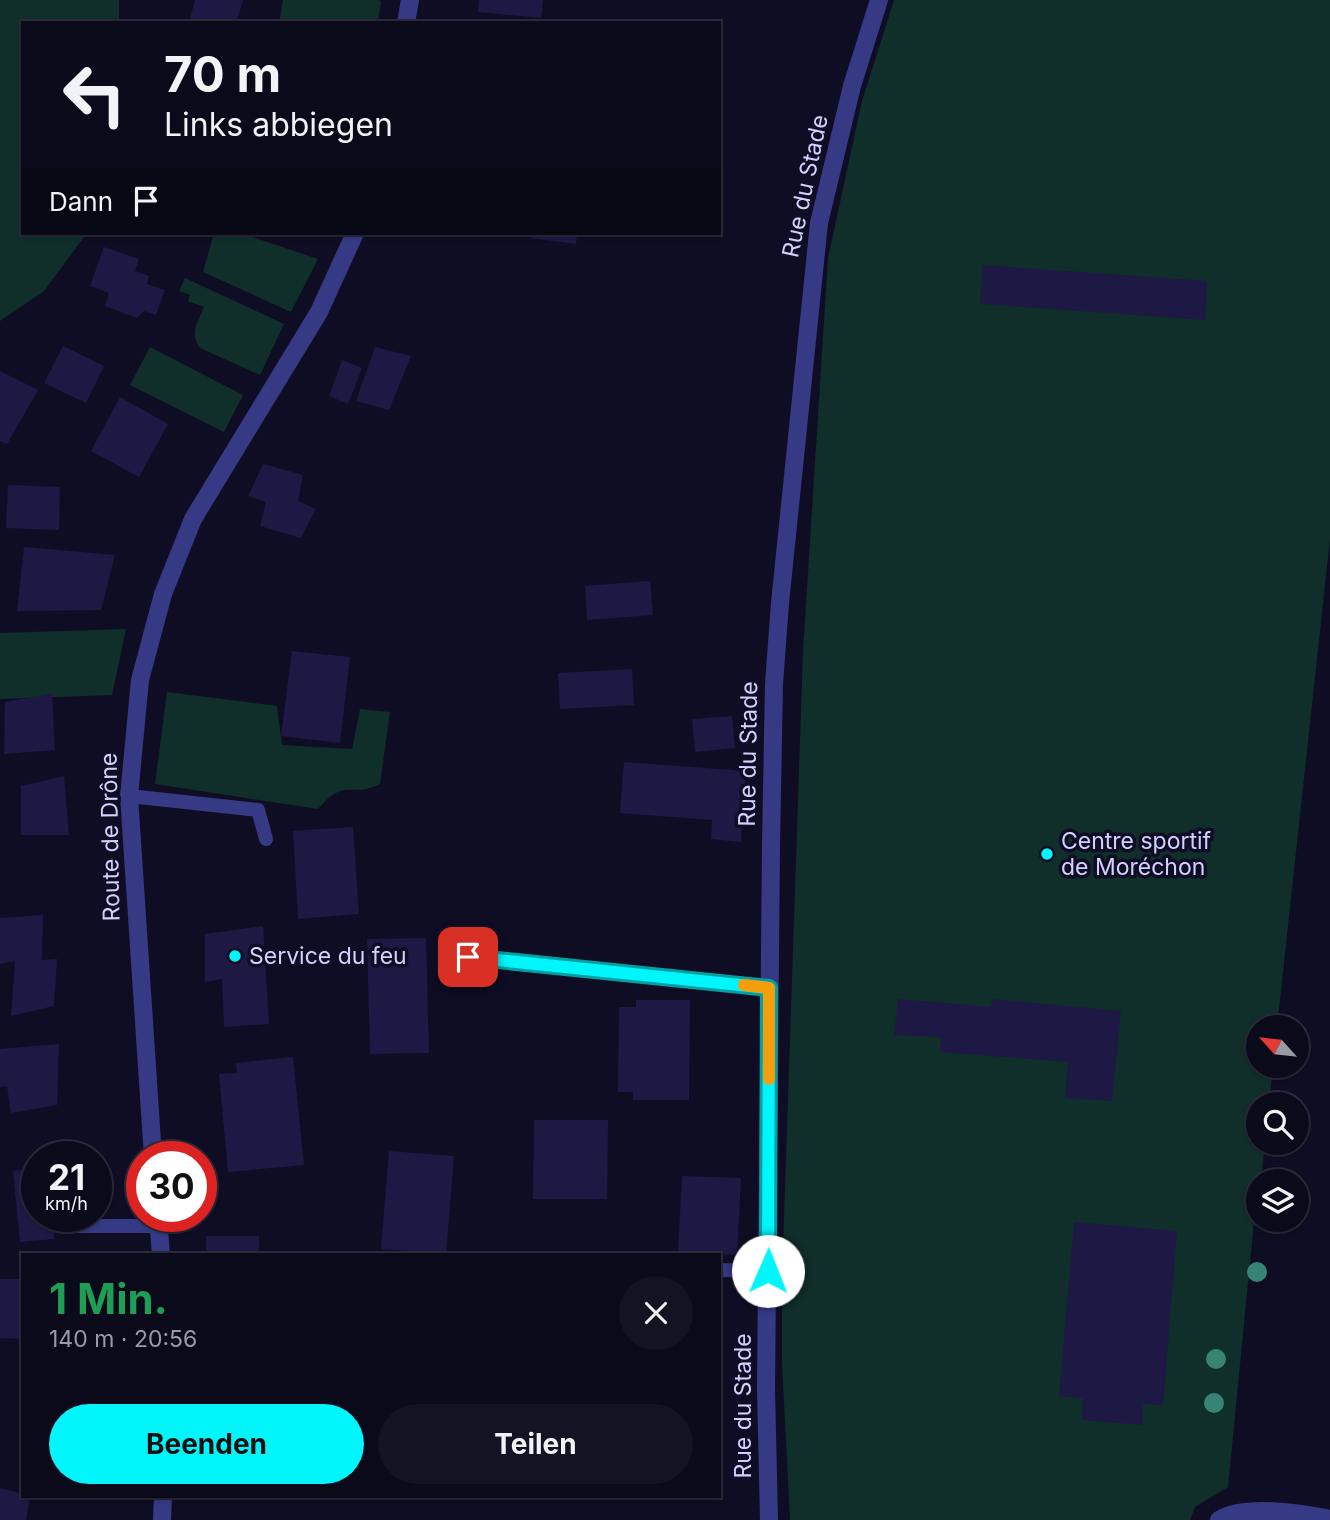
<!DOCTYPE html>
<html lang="de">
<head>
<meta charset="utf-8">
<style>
  body { margin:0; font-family:Inter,sans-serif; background:#141324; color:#f1f3f6; height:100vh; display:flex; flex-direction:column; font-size:26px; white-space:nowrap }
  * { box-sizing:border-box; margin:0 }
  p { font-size:23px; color:#9a9aa3 }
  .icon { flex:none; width:38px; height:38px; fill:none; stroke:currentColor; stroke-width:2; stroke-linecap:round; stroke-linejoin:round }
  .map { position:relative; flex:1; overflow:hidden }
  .panel { position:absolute; left:21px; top:1253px; width:700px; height:245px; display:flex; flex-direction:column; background:#0b0a1b; border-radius:0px; box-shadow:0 2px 5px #0004,0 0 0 2px #2b2b3a }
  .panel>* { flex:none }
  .top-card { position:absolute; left:21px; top:21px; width:700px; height:214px; border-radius:0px; box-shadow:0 2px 5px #0004,0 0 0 2px #2b2b3a; background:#0b0a1b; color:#f1f3f6; overflow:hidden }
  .needle { width:46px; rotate:297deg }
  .controls { position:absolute; left:1246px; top:1015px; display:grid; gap:14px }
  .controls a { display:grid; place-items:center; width:63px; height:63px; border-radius:50%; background:#0b0a1b; box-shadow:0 2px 5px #0004,0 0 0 2px #2b2b3a; font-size:35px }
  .speed { position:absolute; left:21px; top:1141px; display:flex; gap:14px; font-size:35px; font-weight:700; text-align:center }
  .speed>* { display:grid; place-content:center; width:91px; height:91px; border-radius:50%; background:#0b0a1b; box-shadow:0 2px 5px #0004,0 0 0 2px #2b2b3a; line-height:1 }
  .speed small { font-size:18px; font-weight:400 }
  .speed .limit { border:10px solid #d22; background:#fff; color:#111 }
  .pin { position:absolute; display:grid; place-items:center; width:60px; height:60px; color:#fff; margin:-30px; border-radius:14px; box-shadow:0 4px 10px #0006 }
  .me { position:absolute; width:77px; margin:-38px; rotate:1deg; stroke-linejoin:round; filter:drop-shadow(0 0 5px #0008) }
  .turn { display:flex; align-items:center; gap:24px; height:147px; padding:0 28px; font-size:32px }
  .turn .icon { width:91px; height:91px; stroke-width:2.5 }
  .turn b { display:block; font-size:49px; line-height:60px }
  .then { display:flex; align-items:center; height:66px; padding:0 28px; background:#0003; gap:14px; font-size:26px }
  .round { display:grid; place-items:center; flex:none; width:74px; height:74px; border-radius:37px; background:#141324 }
  .headline { display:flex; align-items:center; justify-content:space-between; height:119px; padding:0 28px }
  h1 { font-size:42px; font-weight:700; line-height:52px; color:#1e9e55 }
  .action { display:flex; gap:14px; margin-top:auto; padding:14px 28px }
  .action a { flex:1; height:80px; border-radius:42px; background:#00f6fb; color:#111; font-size:28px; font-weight:700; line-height:80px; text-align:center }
  .action a+a { background:#141324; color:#f1f3f6 }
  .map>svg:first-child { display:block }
  .green { fill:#102e2a }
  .building { fill:#1e1845 }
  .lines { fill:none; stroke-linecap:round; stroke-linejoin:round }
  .service { stroke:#363a85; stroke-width:14 }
  .minor { stroke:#363a85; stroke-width:18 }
  .tertiary { stroke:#363a85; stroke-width:18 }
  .tree { fill:#378374 }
  .route-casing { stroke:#00a0a3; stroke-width:18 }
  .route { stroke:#00f6fb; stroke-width:12 }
  .slow { stroke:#f59e0b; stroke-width:12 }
  .poi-dot { fill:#00f6fb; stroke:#0f0d24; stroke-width:2.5 }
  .labels { text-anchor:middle; stroke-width:7; stroke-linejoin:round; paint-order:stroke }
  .street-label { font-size:23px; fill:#d1d0ff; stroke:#0f0d24 }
  .poi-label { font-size:23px; fill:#d1d0ff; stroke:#0f0d24; text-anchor:start }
</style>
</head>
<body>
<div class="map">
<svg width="1330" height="1520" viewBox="0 0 1330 1520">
  <rect width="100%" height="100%" fill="#0f0d24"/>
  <!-- green -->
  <path class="green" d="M0 0H119V23H23V233H87L44 291 0 321Z
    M283 0H378L381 1 378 23H279Z
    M894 0H1330V539L1277 1027H1258V1066H1273L1269 1104H1258V1143H1265L1261 1181H1258L1228 1487 1195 1507 1190 1520H790L782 1363V1278L803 651 828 258 862 101Z
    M214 233H241L318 259 291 312 203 272Z
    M185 278 284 324 260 375 200 348C189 333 198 322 204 307L188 301 190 295 179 291Z
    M150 347 243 395 224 432 130 385Z
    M126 629 112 695 0 699V633Z
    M167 692 277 706 282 745 352 749 360 709 390 712 380 784C351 799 346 776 318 809L155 784Z"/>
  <!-- building -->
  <path class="building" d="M195 0H243L236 23H189Z
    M479 0H543L541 18 478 12Z
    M532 233H577L576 244 531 238Z
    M104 247 139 259 135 271 149 276 147 284 165 290 156 315 144 311 137 318 105 306 109 293 90 286Z
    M982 265 1207 281 1205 320 980 304Z
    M63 346 104 366 86 403 44 383Z
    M375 347 411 356 389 410 356 401Z
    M342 360 362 368 348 404 329 396Z
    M0 371 38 390 7 444 0 441Z
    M120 397 168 424 139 477 91 451Z
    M263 464 303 475 298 501 316 509 301 538 260 526 266 502 248 496Z
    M8 485 60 487 59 530 6 528Z
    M24 547 115 555 101 610 17 611Z
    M650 581 653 615 587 620 585 586Z
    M292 651 350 657 340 743 281 736Z
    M632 669 634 705 560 709 558 673Z
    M52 694 55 750 4 754 5 702Z
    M732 716 735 748 695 752 692 719Z
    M624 762 746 771 741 842 711 839 712 820 620 813Z
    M64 776 69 835H21V786Z
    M353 827 359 914 298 919 293 831Z
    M43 915 42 960 57 959 54 1006 11 1016 15 961 0 964V918Z
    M263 926 269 1024 224 1027 222 979 205 982V934Z
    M426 938 429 1053 370 1054 367 939Z
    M898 999 991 1007 992 999 1121 1011 1112 1101 1065 1098 1068 1062 940 1052 941 1037 894 1035Z
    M636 1000H690L689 1100H633V1092H618L619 1007H636Z
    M59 1044 57 1105 11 1113 7 1086 0 1087V1049Z
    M293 1057 304 1165 228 1172 219 1074 237 1073 236 1063Z
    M534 1120H608L607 1199H533Z
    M389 1151 454 1156 446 1254 381 1249Z
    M37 1168V1216H53L54 1239 20 1242 13 1171Z
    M682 1176 741 1178 737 1255 678 1252Z
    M1074 1222 1177 1231 1163 1405 1143 1404 1142 1425 1082 1420 1083 1398 1059 1396Z
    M206 1236H259V1255H206Z
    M0 1279H23V1339L0 1338Z
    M0 1488 30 1496 26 1520H0Z"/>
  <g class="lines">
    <!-- service -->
    <path class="service" d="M129 796 258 810 266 839
      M469 957 769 988
      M69 1226H159
      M719 1270 768 1271"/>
    <!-- minor -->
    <path class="minor" d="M769 1520 766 1389 771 844 774 684 780 603 819 223 852 86 879 0
      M1219 1520C1244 1504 1301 1513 1330 1519"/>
    <!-- tertiary -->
    <path class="tertiary" d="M406 23 410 0
      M153 1157 129 796 140 680 163 594 193 519 319 312 355 233
      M158 1216 161 1255
      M162 1520 163 1496"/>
  </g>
  <!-- trees -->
  <g class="tree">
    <circle cx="1257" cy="1272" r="10"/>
    <circle cx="1216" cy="1359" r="10"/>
    <circle cx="1214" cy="1403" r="10"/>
  </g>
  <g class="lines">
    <defs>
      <path id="route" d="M468 957 769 988 768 1271"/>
    </defs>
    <!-- route casing -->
    <use href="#route" class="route-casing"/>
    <!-- route -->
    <use href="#route" class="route"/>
    <!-- slow -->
    <path class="slow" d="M744 985 769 988V1079"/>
  </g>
  <!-- markers -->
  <g class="poi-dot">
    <circle cx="1047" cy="854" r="7"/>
    <circle cx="235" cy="956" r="7"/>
  </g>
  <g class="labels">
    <!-- street labels -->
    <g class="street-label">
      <text transform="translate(805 186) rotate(-78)" y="8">Rue du Stade</text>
      <text transform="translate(748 754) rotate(-89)" y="8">Rue du Stade</text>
      <text transform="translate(110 837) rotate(-91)" y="8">Route de Drône</text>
      <text transform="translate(743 1406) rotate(-90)" y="8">Rue du Stade</text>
    </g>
    <!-- poi labels -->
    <g class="poi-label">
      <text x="1061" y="849">Centre sportif<tspan x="1061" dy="26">de Moréchon</tspan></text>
      <text x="249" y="964">Service du feu</text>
    </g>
  </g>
</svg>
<div class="controls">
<a><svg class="needle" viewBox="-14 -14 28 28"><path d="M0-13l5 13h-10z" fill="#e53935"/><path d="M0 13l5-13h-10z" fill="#9a9aa3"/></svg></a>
<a><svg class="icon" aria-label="search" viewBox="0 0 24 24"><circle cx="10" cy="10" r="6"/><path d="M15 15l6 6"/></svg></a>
<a><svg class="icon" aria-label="layers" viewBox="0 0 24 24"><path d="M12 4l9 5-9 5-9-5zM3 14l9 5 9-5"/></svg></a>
</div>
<div class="speed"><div>21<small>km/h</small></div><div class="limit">30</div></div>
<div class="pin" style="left:468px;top:957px;background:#d93025"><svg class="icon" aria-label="arrive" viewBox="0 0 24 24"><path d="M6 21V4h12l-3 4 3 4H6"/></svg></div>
<svg class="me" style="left:768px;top:1271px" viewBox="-20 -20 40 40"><circle r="19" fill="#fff"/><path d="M0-13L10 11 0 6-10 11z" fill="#00f6fb"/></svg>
<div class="top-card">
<div class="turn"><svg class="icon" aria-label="left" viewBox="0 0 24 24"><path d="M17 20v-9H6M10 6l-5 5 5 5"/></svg><div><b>70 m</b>Links abbiegen</div></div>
<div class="then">Dann<svg class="icon" aria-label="arrive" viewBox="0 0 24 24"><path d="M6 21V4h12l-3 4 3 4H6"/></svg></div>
</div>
<section class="panel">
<div class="headline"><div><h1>1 Min.</h1><p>140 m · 20:56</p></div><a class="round"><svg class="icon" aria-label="close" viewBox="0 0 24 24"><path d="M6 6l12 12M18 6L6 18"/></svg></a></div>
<div class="action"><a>Beenden</a><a>Teilen</a></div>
</section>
</div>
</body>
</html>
